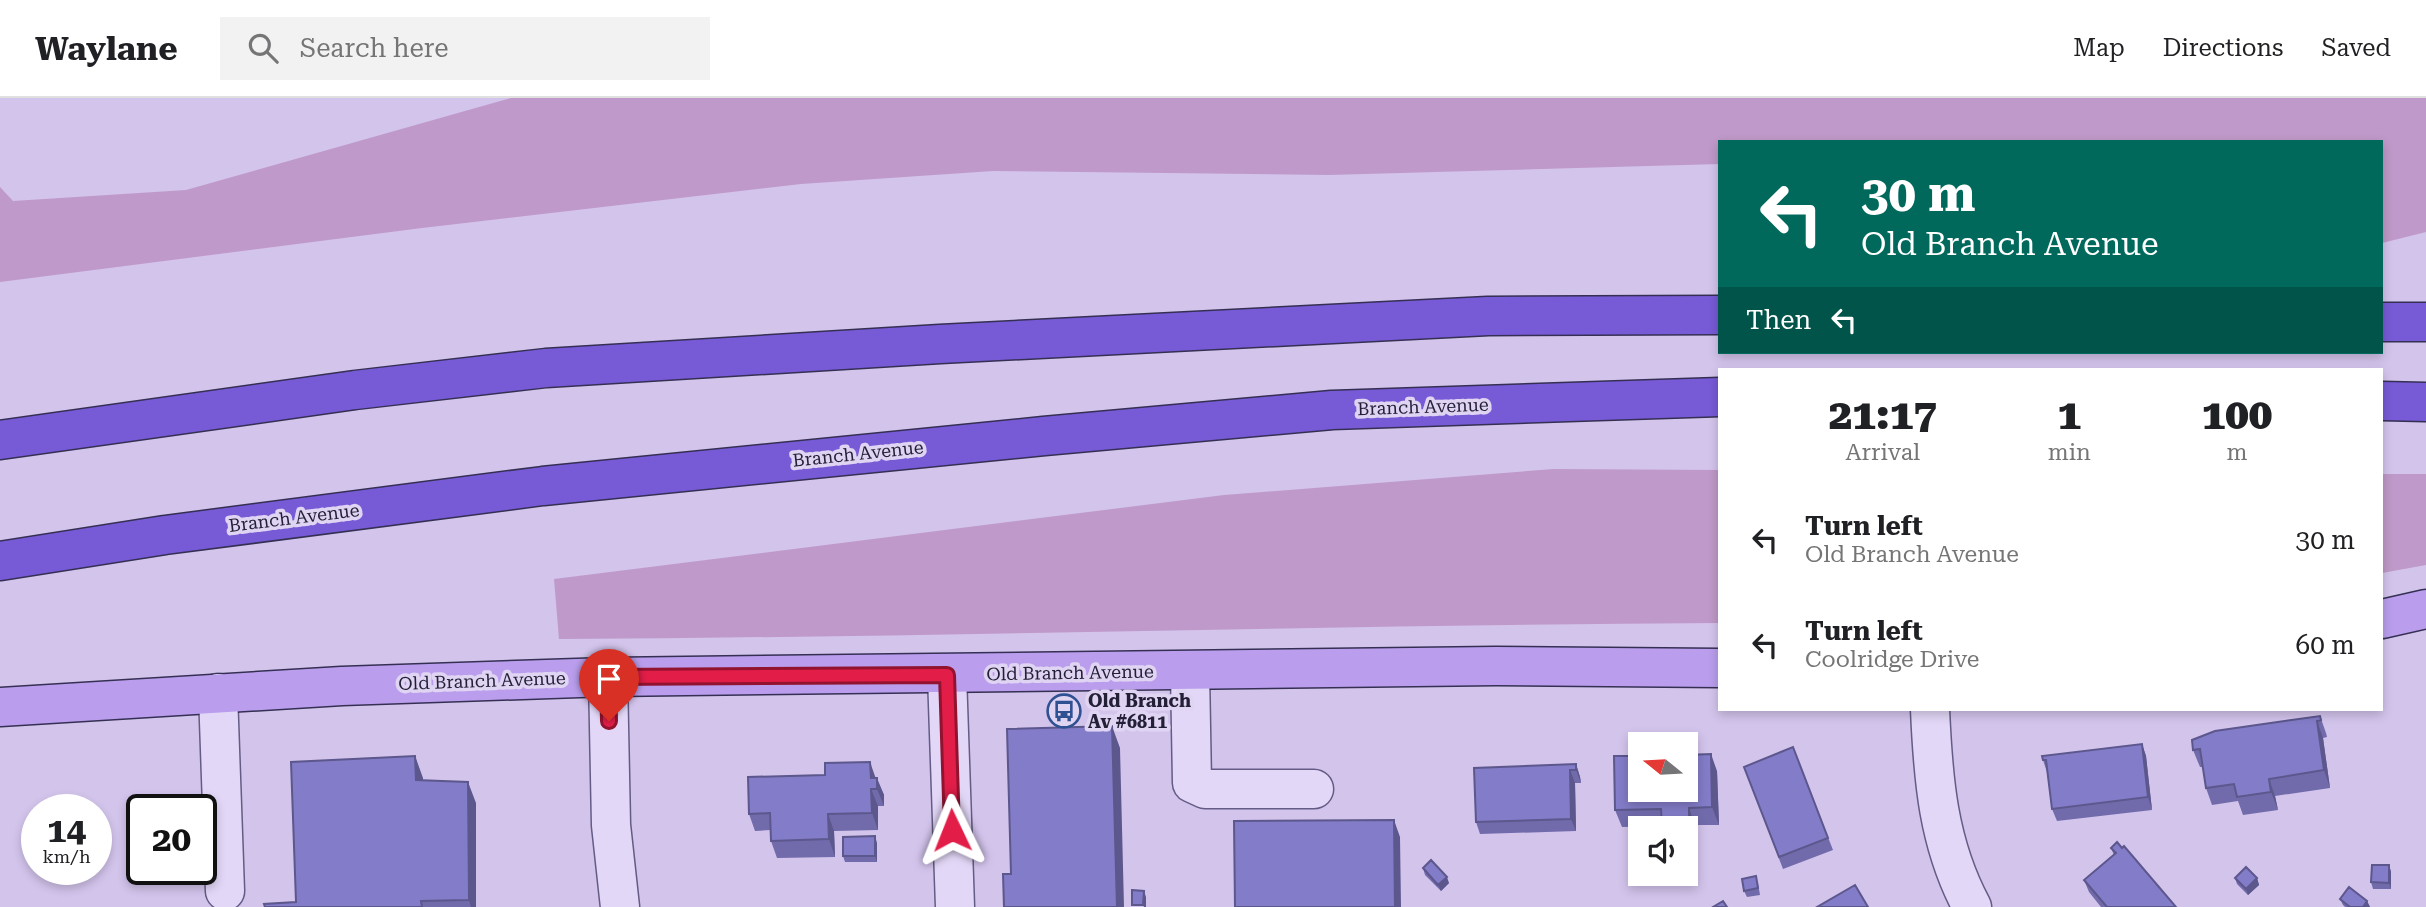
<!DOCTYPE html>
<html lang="en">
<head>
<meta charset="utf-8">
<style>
  body { margin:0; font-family:"Roboto Serif",serif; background:#f2f2f2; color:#202124; height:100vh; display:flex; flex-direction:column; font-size:26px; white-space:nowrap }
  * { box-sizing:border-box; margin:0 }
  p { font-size:23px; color:#757577 }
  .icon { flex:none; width:38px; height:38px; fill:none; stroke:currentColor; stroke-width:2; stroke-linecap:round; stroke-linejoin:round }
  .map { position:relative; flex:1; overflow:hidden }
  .drawer { position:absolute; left:1718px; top:270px; width:665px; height:343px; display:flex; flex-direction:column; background:#fff; border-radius:0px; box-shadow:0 4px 10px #0003 }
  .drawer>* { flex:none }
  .hud { position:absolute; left:1718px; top:42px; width:665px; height:214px; border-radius:0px; box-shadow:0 4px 10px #0003; background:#00695c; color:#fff; overflow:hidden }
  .needle { width:46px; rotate:288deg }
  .fabs { position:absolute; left:1628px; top:634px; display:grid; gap:14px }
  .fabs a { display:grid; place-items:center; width:70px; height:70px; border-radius:0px; background:#fff; box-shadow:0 4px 10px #0003; font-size:35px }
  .speed { position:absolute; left:21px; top:696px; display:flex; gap:14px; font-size:35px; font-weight:700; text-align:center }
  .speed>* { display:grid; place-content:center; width:91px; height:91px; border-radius:50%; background:#fff; box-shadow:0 4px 10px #0003; line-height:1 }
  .speed small { font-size:18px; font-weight:400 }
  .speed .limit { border:4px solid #111; border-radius:10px; background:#fff; color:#111 }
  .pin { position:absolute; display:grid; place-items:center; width:60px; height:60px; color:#fff; margin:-72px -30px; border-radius:50% 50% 50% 0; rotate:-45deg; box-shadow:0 0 7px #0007 }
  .pin .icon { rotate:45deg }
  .me { position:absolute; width:77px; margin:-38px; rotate:358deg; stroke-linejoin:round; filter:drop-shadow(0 0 5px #0008) }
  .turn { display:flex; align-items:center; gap:24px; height:147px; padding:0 28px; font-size:32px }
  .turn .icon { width:91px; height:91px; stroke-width:2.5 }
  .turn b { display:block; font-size:49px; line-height:60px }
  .then { display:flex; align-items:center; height:66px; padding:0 28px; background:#0003; gap:14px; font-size:26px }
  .eta { display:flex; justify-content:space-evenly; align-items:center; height:119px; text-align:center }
  .eta b { font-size:42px; font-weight:800; line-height:49px }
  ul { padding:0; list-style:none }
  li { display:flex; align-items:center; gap:21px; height:105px; padding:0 28px }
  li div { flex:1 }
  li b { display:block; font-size:26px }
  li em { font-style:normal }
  header { display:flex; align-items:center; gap:42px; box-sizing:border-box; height:98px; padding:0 35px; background:#fff; border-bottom:2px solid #e0e0e0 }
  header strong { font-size:33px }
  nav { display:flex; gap:38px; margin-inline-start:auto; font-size:24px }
  .search { width:490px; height:63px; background:#f2f2f2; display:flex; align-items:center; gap:18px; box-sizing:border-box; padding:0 24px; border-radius:0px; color:#757577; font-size:26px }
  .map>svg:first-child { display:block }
  .green { fill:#bf99c9 }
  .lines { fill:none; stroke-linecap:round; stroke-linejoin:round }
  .minor-casing { stroke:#645c85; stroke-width:41 }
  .major-casing { stroke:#353053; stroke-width:41 }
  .highway-casing { stroke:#353053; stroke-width:41 }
  .minor { stroke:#e3d7f7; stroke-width:38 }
  .major { stroke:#ba9eed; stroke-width:38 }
  .highway { stroke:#775ad6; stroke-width:38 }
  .wall { fill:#716bac }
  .shaded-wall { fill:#5c578c }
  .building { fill:#837cc8; stroke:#5c578c; stroke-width:2 }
  .route-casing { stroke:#92132f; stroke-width:18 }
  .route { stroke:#e11d48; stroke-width:12 }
  .labels { text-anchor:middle; stroke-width:7; stroke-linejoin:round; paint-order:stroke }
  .street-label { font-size:18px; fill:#221f36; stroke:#e0d4f3 }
  .poi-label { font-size:18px; font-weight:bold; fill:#221f36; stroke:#e0d4f3; text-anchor:start }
</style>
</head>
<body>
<header>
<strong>Waylane</strong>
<div class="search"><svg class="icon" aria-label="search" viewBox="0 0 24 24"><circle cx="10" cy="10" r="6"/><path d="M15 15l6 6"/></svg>Search here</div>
<nav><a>Map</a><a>Directions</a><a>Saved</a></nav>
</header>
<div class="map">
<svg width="2426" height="809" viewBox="0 0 2426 809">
  <rect width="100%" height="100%" fill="#d3c4ec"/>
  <!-- green -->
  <path class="green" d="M511 0H2426V134L2382 145V44H1720V66L1329 77 993 73 801 86 422 130 0 184V89L13 103 186 92Z
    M1554 371 1720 372V525C1333 527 946 539 559 541L554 481 1224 397Z
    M2382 376H2426V467L2382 475Z"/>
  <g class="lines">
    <defs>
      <path id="minor" d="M1190 574 1192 685 1205 691H1314
        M947 577 955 809
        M608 579 611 727 620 809
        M218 595 225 793
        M1930 611C1933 681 1938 746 1972 809"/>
      <path id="major" d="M2382 521 2426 511
        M0 609 342 588 608 579 1496 568 1720 570"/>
      <path id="highway" d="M2382 224H2426
        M2382 303 2426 304
        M0 342 355 292 546 270 940 246 1488 218 1720 217
        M0 463 165 437 543 388 1044 338 1332 312 1720 299"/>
    </defs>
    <!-- minor casing -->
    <use href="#minor" class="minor-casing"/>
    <!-- major casing -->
    <use href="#major" class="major-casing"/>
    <!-- highway casing -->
    <use href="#highway" class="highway-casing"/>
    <!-- minor -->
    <use href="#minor" class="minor"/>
    <!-- major -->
    <use href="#major" class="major"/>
    <!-- highway -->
    <use href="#highway" class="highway"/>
  </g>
  <!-- wall -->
  <path class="wall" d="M2320 618 2326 635 2327 639 2323 640 2330 690 2275 698 2278 712 2243 717 2238 703 2212 707 2206 690 2203 669H2200L2193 652Z
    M2142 646 2146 658 2152 712 2057 723 2052 711 2047 674 2043 662Z
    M1793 649 1833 752 1783 771 1744 669Z
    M415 658 423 682 476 705V809H265L296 804Z
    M1576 666 1580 679 1581 685H1575L1576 733 1480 736 1476 724Z
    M1717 673 1719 727H1695V745H1685V730H1662V728L1622 729 1615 712Z
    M825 677 876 680 884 697V708H878V732L834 733 835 759 777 760 771 743 770 732 755 733 749 716Z
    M877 745V764H845L843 758Z
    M2111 750 2176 809H2101L2089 794 2084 782 2114 757Z
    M2389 767 2391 774V791H2373L2371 784Z
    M1423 770 1449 785 1441 793 1425 777Z
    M2235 780H2257L2259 787 2248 797 2237 786Z
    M1758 785 1760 797 1747 799 1744 793Z
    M2340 801 2367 803 2370 809H2345L2343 807Z"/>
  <!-- shaded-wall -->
  <path class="shaded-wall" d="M2317 623 2323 640 2330 690 2324 672Z
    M1112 628 1120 650 1124 809H1117Z
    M2142 646 2146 658 2152 712 2148 699Z
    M1711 656 1717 673 1719 727 1712 709Z
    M415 658 423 680V703L416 682Z
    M870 664 876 681 871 680Z
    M1576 666 1580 679 1581 685 1576 672Z
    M1570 672 1575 685 1576 733 1571 721Z
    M877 680 884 697V708L877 691Z
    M2269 681 2275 698 2278 712 2271 694Z
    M468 684 476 705V809H471L469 802Z
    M871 691 878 708V732L872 715Z
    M1689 710 1695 727V745L1689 728Z
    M828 716 834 733 835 759 829 741Z
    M1394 722 1400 739 1401 809H1395Z
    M875 738 877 745V764L875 758Z
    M2389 767 2391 774V791L2389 785Z
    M1447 779 1449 785 1441 793 1438 787Z
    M2257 780 2259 787 2248 797 2246 791Z
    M1144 793 1146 799V809H1144L1143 807Z
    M2367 803 2370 809H2363Z"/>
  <!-- building -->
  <path class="building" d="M2320 618 2321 622 2317 623 2324 672 2269 681 2271 694 2237 699 2234 686 2206 690 2200 651 2193 652 2192 642 2215 633Z
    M1112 628 1117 809H1004L1003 776H1011L1007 631Z
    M2142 646 2148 699 2052 711 2046 662H2043L2042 658Z
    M1793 649 1828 740 1779 759 1744 669Z
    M1711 656 1712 709 1689 710V728H1662L1661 711 1615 712 1614 658H1640V691H1685V657Z
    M415 658 416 682 468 684 469 802 421 803 422 809H265L264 806 296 804 291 664Z
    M870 664 871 680H877V691H871L872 715 828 716 829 741 771 743 770 715 749 716 748 679 825 677V665Z
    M1576 666V672H1570L1571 721 1476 724 1474 670Z
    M1394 722 1395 809H1235L1234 723Z
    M875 738V758H843V739Z
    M2117 744 2122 750 2124 748 2176 809H2107L2084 782 2116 755 2111 750Z
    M1431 762 1447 779 1438 787 1423 770Z
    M2372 767H2389V785L2371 784Z
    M2246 769 2257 780 2246 791 2235 780Z
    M1756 778 1758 790 1744 793 1742 781Z
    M1855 787 1868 809H1817Z
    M2349 789 2367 803 2363 809H2350L2340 801Z
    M1132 792 1144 793 1143 807H1132Z
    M1723 803 1727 809H1713Z"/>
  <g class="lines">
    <defs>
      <path id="route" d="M609 623 608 579 947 577 952 732"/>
    </defs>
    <!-- route casing -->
    <use href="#route" class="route-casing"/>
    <!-- route -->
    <use href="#route" class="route"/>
  </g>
  <!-- icons -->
  <defs>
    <symbol id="bus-ring" viewBox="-11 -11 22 22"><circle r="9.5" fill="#e0d4f3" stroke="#2f5091" stroke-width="1.5"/><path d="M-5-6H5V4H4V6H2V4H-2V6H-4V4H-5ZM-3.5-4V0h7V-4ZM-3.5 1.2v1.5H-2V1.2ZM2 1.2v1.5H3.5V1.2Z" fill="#2f5091"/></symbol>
  </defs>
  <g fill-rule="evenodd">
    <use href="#bus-ring" x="1045" y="594" width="38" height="38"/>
  </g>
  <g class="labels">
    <!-- street labels -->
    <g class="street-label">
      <text transform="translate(1423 309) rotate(-2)" y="6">Branch Avenue</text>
      <text transform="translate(858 356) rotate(-6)" y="6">Branch Avenue</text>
      <text transform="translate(294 420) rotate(-7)" y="6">Branch Avenue</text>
      <text transform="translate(1070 575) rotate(-1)" y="6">Old Branch Avenue</text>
      <text transform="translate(482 583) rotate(-2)" y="6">Old Branch Avenue</text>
    </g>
    <!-- poi labels -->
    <g class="poi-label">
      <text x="1088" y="609">Old Branch<tspan x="1088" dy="21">Av #6811</tspan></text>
    </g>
  </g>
</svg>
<div class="fabs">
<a><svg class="needle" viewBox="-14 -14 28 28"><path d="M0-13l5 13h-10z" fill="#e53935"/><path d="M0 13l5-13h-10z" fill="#757577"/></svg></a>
<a><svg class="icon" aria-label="sound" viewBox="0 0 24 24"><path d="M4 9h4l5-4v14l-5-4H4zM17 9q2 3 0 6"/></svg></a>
</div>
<div class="speed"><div>14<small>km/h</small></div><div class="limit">20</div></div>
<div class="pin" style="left:609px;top:623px;background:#d93025"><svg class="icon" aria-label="arrive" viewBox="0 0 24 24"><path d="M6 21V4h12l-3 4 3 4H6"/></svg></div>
<svg class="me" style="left:952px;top:732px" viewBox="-20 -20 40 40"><path d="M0-17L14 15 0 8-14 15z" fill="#e11d48" stroke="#fff" stroke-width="4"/></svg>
<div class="hud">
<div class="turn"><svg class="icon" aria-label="left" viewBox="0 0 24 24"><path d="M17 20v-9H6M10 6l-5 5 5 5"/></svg><div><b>30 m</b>Old Branch Avenue</div></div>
<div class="then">Then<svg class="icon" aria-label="left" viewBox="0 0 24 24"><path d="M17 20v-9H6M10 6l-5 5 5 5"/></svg></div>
</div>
<section class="drawer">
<div class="eta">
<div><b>21:17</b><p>Arrival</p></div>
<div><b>1</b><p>min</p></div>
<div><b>100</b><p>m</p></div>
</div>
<ul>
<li><svg class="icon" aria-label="left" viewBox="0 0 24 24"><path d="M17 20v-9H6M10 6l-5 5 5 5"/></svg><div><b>Turn left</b><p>Old Branch Avenue</p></div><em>30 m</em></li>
<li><svg class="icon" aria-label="left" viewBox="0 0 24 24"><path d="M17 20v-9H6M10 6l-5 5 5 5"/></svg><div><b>Turn left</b><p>Coolridge Drive</p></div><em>60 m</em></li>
</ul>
</section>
</div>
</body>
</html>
